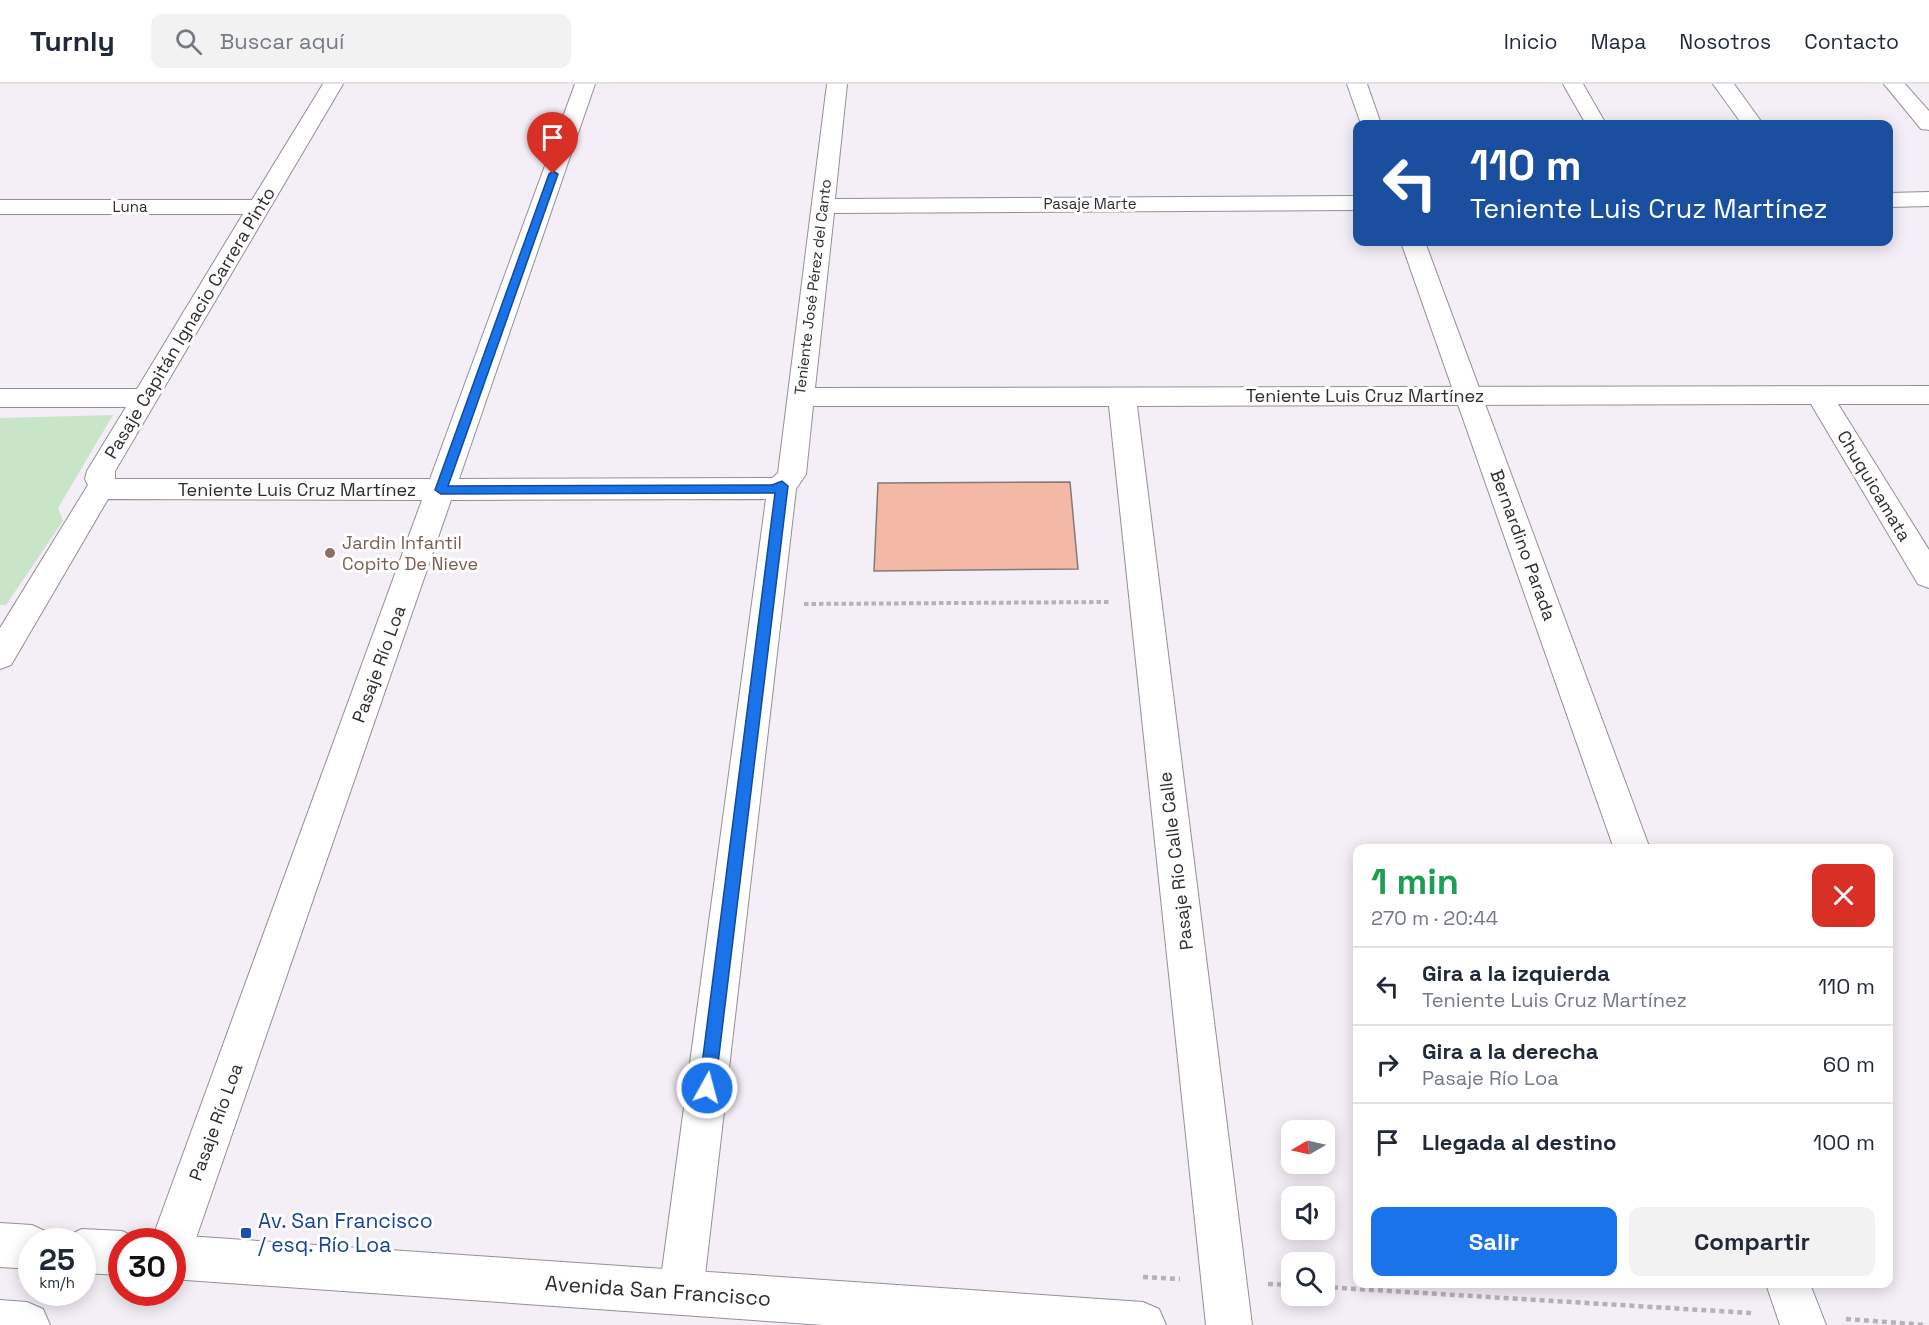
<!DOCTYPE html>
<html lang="es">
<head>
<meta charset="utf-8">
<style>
  body { margin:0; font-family:"Space Grotesk",sans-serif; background:#f2f2f3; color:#1f2937; height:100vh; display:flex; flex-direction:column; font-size:22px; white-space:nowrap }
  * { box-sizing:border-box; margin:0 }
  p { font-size:20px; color:#747a83 }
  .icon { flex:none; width:33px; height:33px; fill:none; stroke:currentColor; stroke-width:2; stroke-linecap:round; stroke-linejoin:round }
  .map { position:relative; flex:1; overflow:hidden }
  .panel { position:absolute; left:1353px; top:760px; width:540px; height:444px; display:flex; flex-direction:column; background:#fff; border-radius:12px; box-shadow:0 3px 15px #0003 }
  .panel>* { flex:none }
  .banner { position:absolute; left:1353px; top:36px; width:540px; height:126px; border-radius:12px; box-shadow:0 3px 15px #0003; background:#1a4fa0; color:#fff; overflow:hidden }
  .needle { width:39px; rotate:261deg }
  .controls { position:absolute; left:1281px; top:1036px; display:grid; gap:12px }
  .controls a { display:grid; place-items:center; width:54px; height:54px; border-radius:12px; background:#fff; box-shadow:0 3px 15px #0003; font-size:30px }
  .speed { position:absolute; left:18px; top:1144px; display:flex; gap:12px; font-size:30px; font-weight:700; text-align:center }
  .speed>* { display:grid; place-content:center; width:78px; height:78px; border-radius:50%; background:#fff; box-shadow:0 3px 15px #0003; line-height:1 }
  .speed small { font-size:15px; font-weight:400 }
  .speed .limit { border:9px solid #d22; background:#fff; color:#111 }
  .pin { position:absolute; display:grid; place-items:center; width:51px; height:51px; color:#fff; margin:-62px -26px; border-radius:50% 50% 50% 0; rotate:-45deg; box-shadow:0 0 6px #0007 }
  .pin .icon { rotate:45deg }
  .me { position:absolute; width:66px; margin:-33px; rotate:7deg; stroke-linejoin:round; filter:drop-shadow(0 0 4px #0008) }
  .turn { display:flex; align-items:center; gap:21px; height:126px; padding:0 18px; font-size:27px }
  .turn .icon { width:78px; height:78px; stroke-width:2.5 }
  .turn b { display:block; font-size:42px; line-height:51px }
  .round { display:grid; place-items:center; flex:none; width:63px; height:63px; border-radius:12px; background:#f2f2f3 }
  .summary { display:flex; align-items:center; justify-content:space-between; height:102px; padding:0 18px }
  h1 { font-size:36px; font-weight:700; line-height:45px; color:#1e9e55 }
  .action { display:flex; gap:12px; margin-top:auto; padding:12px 18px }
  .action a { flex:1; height:69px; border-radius:12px; background:#1a73e8; color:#fff; font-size:24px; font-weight:700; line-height:69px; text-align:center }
  .action a+a { background:#f2f2f3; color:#1f2937 }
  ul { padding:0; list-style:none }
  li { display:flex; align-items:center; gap:18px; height:78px; padding:0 18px; border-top:2px solid #e0e1e3 }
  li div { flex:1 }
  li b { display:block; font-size:22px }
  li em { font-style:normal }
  header { display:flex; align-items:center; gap:36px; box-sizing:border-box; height:84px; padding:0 30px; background:#fff; border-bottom:2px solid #e0e1e3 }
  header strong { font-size:28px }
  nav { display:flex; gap:33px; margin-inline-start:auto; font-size:21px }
  .search { width:420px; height:54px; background:#f2f2f3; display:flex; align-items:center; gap:15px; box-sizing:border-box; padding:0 21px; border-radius:12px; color:#747a83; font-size:22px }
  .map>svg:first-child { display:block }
  .green { fill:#c9e5c8 }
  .building { fill:#f4b9a6; stroke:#837a77; stroke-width:1.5 }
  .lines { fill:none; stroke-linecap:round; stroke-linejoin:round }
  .minor-casing { stroke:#948f96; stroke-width:2 }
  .tertiary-casing { stroke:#948f96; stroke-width:2 }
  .secondary-casing { stroke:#948f96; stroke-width:2 }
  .path-far1 { stroke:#b5b1b7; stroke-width:4; stroke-dasharray:4.5 3; stroke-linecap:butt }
  .path { stroke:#b5b1b7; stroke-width:4.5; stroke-dasharray:5 4; stroke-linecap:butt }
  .minor { fill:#fff; fill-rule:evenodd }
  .tertiary { fill:#fff; fill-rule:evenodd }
  .secondary { fill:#fff; fill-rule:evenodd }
  .route { fill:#1a73e8; stroke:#114b97; stroke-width:1.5 }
  .education-dot { fill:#8d6e63; stroke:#fefefe; stroke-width:2 }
  .transit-dot { fill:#1a4fb4; stroke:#fefefe; stroke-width:2 }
  .labels { text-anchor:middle; stroke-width:6; stroke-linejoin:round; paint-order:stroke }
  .far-street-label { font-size:15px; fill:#2d2b2e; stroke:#fefefe }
  .street-label { font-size:18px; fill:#2d2b2e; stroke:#fefefe }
  .education-label { font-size:18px; fill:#785e54; stroke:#fefefe; text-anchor:start }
  .near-transit-label { font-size:21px; fill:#164399; stroke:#fefefe; text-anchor:start }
  .near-street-label { font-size:21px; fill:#2d2b2e; stroke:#fefefe }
</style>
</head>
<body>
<header>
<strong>Turnly</strong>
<div class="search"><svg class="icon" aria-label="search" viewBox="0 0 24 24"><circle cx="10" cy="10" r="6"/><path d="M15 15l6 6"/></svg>Buscar aquí</div>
<nav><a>Inicio</a><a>Mapa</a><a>Nosotros</a><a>Contacto</a></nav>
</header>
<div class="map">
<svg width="1929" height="1241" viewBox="0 0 1929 1241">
  <rect width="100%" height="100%" fill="#f4eef6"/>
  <!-- green -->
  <path class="green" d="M113 331 58 424 63 437 6 521H0V334Z"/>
  <!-- building -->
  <path class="building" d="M1070 398 1078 485 874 487 878 399Z"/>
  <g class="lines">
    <defs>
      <path id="minor" d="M323 0H343L115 387V395H430L575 0H595L459 395 772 394 778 389 827 0H847L835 115 1358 112V126L834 129 815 304 1929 302V320H1838L1929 466V504L1918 500 1811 320 1137 322 1252 1241H1206L1109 322H813L806 390 796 405 703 1209 697 1225 681 1231 665 1225 659 1209 766 415 451 416 194 1160 187 1175 172 1182V1158H151L422 416 108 415 11 581 0 585V544L88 401 85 395 87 387 126 323H0V305H137L243 130H0V116H252Z
        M1563 0H1583L1606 40H1586Z
        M1713 0H1734L1763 40H1742Z
        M1884 0H1905L1929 27V46L1921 45Z
        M1929 108V122L1888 123V109Z"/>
      <path id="tertiary" d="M1347 0H1367L1381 40H1361Z
        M1401 158H1425L1650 765H1614Z
        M1766 1200H1810L1826 1241H1780Z"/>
      <path id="secondary" d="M0 1139 32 1141 47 1148 52 1158H32V1185L0 1183Z
        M82 1145 122 1147 137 1154 139 1158H122V1191L82 1189V1158H64L67 1152Z
        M172 1151 1143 1218 1159 1225 1166 1241H824L172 1195V1158H156Z
        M0 1216 27 1218 43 1225 50 1241H0Z"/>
    </defs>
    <!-- minor casing -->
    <use href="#minor" class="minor-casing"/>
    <!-- tertiary casing -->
    <use href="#tertiary" class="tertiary-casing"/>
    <!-- secondary casing -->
    <use href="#secondary" class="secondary-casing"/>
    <!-- path-far1 -->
    <path class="path-far1" d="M804 520 1109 518"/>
    <!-- path -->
    <path class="path" d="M1143 1193 1180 1195
      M1268 1200 1292 1201
      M1324 1203 1751 1229
      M1846 1235 1926 1241"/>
    <!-- minor -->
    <use href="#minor" class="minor"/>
    <!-- tertiary -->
    <use href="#tertiary" class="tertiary"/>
    <!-- secondary -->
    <use href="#secondary" class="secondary"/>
  </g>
  <!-- route -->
  <path class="route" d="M553 87 558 90 448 402 772 401 782 397 788 402 715 1004 713 1010 707 1013 701 1010 699 1004 775 409 441 410 435 406 549 90Z"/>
  <!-- markers -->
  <circle class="education-dot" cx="330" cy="469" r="6"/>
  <rect class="transit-dot" x="240" y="1143" width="12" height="12" rx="3"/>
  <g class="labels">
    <!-- far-street labels -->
    <g class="far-street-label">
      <text x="1090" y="125">Pasaje Marte</text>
      <text x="130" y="128">Luna</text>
      <text transform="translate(813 203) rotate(-83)" y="5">Teniente José Pérez del Canto</text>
    </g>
    <!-- street labels -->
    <g class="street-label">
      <text transform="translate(190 239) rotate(-59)" y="6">Pasaje Capitán Ignacio Carrera Pinto</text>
      <text x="1365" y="318">Teniente Luis Cruz Martínez</text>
      <text transform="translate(1874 402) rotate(59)" y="6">Chuquicamata</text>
      <text x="297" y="412">Teniente Luis Cruz Martínez</text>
      <text transform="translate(1523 461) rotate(70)" y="6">Bernardino Parada</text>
      <text transform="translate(379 580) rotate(-70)" y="6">Pasaje Río Loa</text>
      <text transform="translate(1176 777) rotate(-97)" y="6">Pasaje Río Calle Calle</text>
      <text transform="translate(216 1038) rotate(-70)" y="6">Pasaje Río Loa</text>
    </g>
    <!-- education labels -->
    <g class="education-label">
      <text x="342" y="465">Jardin Infantil<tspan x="342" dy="21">Copito De Nieve</tspan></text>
    </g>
    <!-- near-transit labels -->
    <g class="near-transit-label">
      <text x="258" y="1144">Av. San Francisco<tspan x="258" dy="24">/ esq. Río Loa</tspan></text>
    </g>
    <!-- near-street labels -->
    <g class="near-street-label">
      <text transform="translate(658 1207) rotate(4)" y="7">Avenida San Francisco</text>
    </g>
  </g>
</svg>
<div class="controls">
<a><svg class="needle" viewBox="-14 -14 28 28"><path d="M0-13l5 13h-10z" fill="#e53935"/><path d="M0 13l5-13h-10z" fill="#747a83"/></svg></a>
<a><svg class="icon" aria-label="sound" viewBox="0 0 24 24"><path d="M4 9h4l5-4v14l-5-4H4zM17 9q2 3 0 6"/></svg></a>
<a><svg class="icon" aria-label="search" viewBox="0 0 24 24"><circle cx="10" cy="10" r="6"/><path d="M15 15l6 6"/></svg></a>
</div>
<div class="speed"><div>25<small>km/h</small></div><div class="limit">30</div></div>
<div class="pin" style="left:553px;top:90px;background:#d93025"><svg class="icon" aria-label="arrive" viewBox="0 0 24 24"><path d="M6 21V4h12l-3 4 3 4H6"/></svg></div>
<svg class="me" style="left:707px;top:1004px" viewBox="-20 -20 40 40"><circle r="17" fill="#1a73e8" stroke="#fff" stroke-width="3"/><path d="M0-11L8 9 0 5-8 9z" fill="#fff"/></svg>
<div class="banner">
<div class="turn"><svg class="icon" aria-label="left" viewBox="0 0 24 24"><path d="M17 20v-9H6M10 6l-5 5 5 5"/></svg><div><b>110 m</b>Teniente Luis Cruz Martínez</div></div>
</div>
<section class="panel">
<div class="summary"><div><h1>1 min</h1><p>270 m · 20:44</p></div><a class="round" style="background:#d93025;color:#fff"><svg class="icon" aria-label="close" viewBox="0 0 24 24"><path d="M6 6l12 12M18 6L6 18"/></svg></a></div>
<ul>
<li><svg class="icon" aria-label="left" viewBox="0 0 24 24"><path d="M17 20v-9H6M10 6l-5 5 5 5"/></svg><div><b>Gira a la izquierda</b><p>Teniente Luis Cruz Martínez</p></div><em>110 m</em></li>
<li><svg class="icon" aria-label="right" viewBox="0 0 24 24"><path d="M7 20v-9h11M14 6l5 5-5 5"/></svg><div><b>Gira a la derecha</b><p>Pasaje Río Loa</p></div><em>60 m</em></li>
<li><svg class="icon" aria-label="arrive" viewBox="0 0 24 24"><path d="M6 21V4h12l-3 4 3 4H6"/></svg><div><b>Llegada al destino</b></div><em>100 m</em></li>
</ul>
<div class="action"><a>Salir</a><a>Compartir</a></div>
</section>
</div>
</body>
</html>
